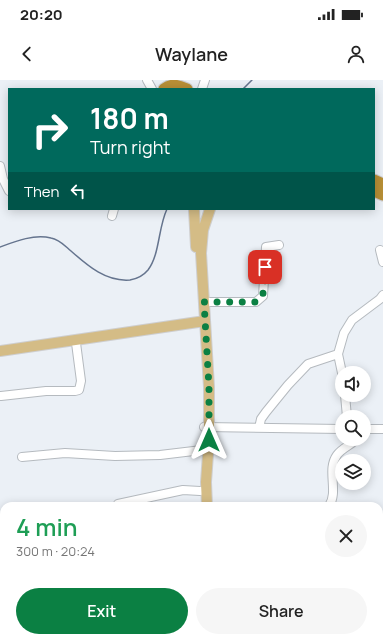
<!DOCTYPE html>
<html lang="en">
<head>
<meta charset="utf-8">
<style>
  body { margin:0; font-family:Manrope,sans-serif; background:#f6f6f6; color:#222; height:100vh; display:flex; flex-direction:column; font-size:15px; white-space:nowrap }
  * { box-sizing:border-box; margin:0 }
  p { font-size:13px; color:#767676 }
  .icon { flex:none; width:22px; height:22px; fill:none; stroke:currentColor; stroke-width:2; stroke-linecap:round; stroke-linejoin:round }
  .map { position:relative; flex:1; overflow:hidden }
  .drawer { position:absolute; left:0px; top:422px; width:383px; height:140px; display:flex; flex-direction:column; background:#fff; border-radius:12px 12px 0 0; box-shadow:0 2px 10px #0003 }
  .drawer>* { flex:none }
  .top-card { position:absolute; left:8px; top:8px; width:367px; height:122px; border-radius:0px; box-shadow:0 2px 10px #0003; background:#00695c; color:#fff; overflow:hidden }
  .controls { position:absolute; left:335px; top:286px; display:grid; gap:8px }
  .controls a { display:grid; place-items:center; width:36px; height:36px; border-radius:50%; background:#fff; box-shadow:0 2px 10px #0003; font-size:20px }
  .pin { position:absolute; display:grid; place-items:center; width:34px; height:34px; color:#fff; margin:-17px; border-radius:8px; box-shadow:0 2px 6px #0006 }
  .me { position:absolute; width:44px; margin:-22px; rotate:0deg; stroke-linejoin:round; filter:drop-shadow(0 0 3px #0008) }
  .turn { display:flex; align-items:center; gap:14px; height:84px; padding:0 16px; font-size:18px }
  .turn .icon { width:52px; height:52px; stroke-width:2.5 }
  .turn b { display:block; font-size:28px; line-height:34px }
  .then { display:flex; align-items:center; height:38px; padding:0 16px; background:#0003; gap:8px; font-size:15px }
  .round { display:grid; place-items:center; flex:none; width:42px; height:42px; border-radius:21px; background:#f6f6f6 }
  .head { display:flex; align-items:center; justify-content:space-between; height:68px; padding:0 16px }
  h1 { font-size:24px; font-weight:600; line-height:30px; color:#1e9e55 }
  .cta { display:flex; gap:8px; margin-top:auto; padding:8px 16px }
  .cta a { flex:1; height:46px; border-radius:24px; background:#0b8043; color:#fff; font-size:16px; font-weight:600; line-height:46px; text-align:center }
  .cta a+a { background:#f6f6f6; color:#222 }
  .status { display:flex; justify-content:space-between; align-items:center; height:28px; padding:0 20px; background:#fff; direction:ltr }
  .status svg { height:11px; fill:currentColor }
  header { display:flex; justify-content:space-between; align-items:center; height:52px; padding:0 16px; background:#fff; font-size:18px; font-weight:600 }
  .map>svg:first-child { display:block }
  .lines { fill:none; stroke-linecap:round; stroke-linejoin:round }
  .stream { stroke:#65748e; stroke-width:1.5 }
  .minor-casing { stroke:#b5babf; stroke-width:10 }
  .major-casing { stroke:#cececf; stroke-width:12 }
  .highway-casing { stroke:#cececf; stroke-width:13 }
  .minor { stroke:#fff; stroke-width:8 }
  .major { stroke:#d4bc86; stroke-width:10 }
  .highway { stroke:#b88f36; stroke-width:11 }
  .route { stroke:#0b8043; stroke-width:7; stroke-dasharray:0 12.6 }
</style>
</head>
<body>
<div class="status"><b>20:20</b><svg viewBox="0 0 49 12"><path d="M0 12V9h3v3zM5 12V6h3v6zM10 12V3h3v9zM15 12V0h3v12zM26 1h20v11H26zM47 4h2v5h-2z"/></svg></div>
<header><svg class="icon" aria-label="back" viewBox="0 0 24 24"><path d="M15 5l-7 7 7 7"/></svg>Waylane<svg class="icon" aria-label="person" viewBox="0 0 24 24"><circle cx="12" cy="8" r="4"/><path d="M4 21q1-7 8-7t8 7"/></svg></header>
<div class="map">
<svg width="383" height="562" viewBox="0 0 383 562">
  <rect width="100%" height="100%" fill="#ebf0f6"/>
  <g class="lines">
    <!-- stream -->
    <path class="stream" d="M243 9 252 0
      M0 167C16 161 34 154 51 158 59 159 65 166 71 171 88 186 106 202 130 200 136 199 143 196 148 190 160 174 158 148 167 129"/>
    <defs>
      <path id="minor" d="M147 0 152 9
        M202 9 205 0
        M0 86 3 99 9 111
        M112 136 114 129
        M380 170 383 182
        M204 222H256L263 216 266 167 279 165
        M342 293 338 274 344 253 352 240 380 219 383 215
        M345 315 347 337
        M1 316 46 311H75L79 310 81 301 76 263
        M204 347 342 349
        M259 348 261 339 266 332 288 305 308 284 338 274
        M364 349H383
        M22 377 65 373 115 376 160 375 202 370
        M118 424 183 410 200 411
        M329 426C339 411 326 390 337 375 342 368 351 365 357 359
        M80 562 87 558"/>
      <path id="major" d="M194 129 196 167
        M0 271 205 241
        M207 426 206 402 209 360V307L201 173 203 150 210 129
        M241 558 242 562"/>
      <path id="highway" d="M164 9C171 3 178 5 187 9
        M374 100 383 104
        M374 111 383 115"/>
    </defs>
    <!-- minor casing -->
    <use href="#minor" class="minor-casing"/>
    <!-- major casing -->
    <use href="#major" class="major-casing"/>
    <!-- highway casing -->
    <use href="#highway" class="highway-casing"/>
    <!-- minor -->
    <use href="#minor" class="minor"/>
    <!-- major -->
    <use href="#major" class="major"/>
    <!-- highway -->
    <use href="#highway" class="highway"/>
  </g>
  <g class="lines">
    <!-- route -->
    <path class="route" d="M209 360V307L204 222H256C267 216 265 198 265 187"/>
  </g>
</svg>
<div class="controls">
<a><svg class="icon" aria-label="sound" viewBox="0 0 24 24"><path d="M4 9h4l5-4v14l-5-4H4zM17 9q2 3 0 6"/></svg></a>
<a><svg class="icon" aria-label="search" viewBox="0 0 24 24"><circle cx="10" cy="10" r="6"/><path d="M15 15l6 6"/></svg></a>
<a><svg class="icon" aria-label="layers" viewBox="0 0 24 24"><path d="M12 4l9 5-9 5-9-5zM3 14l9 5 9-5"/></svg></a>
</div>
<div class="pin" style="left:265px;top:187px;background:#d93025"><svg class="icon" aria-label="arrive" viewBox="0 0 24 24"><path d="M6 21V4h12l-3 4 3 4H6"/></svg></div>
<svg class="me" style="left:209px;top:360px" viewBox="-20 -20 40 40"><path d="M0-17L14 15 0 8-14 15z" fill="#0b8043" stroke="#fff" stroke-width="4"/></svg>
<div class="top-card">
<div class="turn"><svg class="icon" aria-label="right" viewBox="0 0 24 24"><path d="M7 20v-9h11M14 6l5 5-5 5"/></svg><div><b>180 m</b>Turn right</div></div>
<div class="then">Then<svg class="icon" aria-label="left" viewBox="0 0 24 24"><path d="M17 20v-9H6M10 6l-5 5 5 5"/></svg></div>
</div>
<section class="drawer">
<div class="head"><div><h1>4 min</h1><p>300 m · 20:24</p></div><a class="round"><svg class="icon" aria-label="close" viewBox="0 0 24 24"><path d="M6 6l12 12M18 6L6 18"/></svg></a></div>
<div class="cta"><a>Exit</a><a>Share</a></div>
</section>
</div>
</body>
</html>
